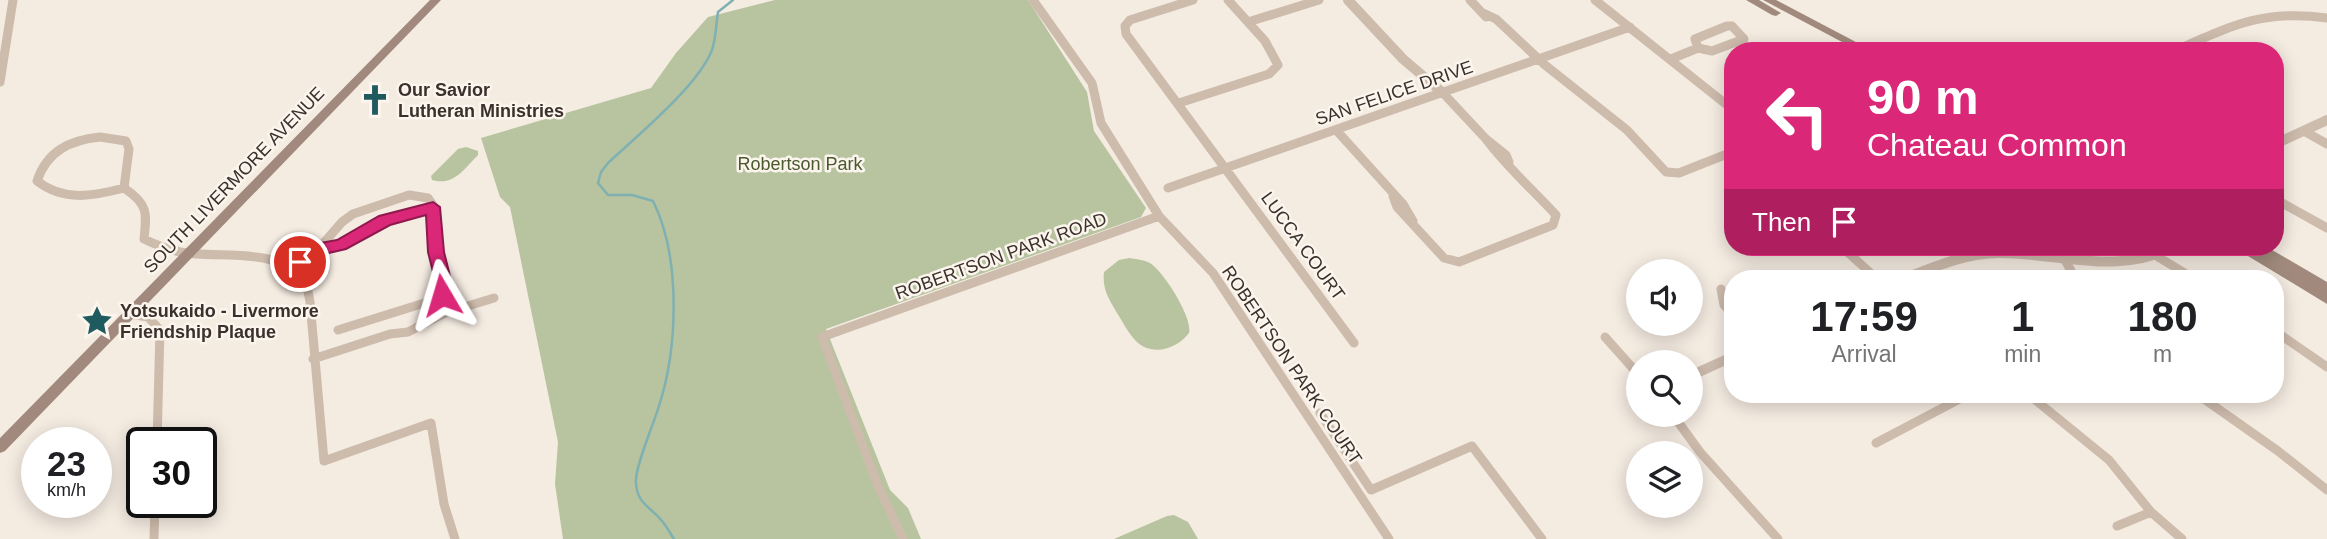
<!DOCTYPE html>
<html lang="en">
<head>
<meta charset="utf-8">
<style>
  body { margin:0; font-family:Arial,sans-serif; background:#f6f6f6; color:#202124; height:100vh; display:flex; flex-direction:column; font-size:26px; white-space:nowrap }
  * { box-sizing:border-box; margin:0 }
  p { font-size:23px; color:#757577 }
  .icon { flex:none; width:38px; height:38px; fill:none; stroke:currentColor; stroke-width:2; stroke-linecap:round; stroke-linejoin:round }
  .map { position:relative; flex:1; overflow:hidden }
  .details { position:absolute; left:1724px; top:270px; width:560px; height:133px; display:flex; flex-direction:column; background:#fff; border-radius:28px; box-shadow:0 4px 18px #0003 }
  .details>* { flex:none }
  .top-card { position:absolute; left:1724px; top:42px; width:560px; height:214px; border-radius:28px; box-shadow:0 4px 18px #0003; background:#db2777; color:#fff; overflow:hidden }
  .tools { position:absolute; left:1626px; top:259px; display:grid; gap:14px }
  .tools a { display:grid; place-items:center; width:77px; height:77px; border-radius:50%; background:#fff; box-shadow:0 4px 18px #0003; font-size:35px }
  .speed { position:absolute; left:21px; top:427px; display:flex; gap:14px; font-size:35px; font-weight:700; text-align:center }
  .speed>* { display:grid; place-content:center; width:91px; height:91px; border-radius:50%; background:#fff; box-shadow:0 4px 18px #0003; line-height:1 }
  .speed small { font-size:18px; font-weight:400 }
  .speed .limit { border:4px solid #111; border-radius:10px; background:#fff; color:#111 }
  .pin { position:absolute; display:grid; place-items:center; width:60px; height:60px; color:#fff; margin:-30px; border:4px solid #fff; border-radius:50%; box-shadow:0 2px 7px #0007 }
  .me { position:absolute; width:77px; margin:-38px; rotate:353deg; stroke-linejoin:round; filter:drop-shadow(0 0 5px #0008) }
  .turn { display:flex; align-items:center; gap:24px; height:147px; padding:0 28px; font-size:32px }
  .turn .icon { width:91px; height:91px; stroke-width:2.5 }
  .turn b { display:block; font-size:49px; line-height:60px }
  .then { display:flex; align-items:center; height:66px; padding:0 28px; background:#0003; gap:14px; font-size:26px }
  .eta { display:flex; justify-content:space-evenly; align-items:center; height:119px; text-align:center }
  .eta b { font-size:42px; font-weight:800; line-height:49px }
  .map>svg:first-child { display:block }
  .green { fill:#b8c4a0 }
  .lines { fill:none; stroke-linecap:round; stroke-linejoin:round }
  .stream { stroke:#7fb0b2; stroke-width:2.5 }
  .minor { stroke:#cdbbac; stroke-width:9 }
  .tertiary { stroke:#cdbbac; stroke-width:10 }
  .secondary { fill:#a18a7d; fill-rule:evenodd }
  .route { fill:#db2777; stroke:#8e194d; stroke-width:2 }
  .labels { text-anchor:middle; stroke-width:5; stroke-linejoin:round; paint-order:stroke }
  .poi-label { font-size:18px; font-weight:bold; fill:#3b302b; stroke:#fbf5ee; text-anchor:start }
  .street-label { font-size:18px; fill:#3b302b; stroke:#fbf5ee }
  .park-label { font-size:18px; fill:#4a5a2e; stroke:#fbf5ee }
</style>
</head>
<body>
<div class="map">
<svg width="2327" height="539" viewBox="0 0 2327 539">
  <rect width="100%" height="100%" fill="#f4ebe1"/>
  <!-- green -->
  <path class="green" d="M775 0H1028L1087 92 1094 131 1146 208 1141 217 826 329 890 490 908 508 921 539H563L555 484 558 442 510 207 500 197 481 138 651 88 676 53 708 17Z
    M466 147 478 151V155C463 170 454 186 432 180L431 176 458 149Z
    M1129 258C1136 259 1144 260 1150 263 1164 272 1193 318 1189 333 1177 349 1152 357 1136 341 1128 333 1123 322 1117 313 1109 299 1102 289 1104 272L1119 260Z
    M1174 515 1188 522 1198 539H1114L1167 516Z"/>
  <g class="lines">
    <!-- stream -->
    <path class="stream" d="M674 539C670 533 667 527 662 521 651 507 637 504 636 483 634 469 654 423 659 406 678 347 681 257 653 201L632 195H608L598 183 601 172 608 163C637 136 698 86 712 50 716 39 716 24 718 12L733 0"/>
    <!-- minor -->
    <path class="minor" d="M1033 0 1092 83 1101 123 1159 216 1213 273 1389 539
      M1193 0 1130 20 1125 26 1126 34 1354 343
      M1470 0 1486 17
      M1595 0 1732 109
      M1483 13 1496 19 1545 65 1627 130 1666 172 1679 173 1732 152
      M1248 22 1319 0
      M1727 26H1732L1744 39 1712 51 1698 48 1695 39Z
      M2174 51C2231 26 2263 9 2327 18
      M1671 59 1698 48
      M0 82 13 0
      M1443 93 1486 139 1506 155 1509 162
      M1179 103 1269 74 1278 65 1265 41 1228 0
      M1337 131 1403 204 1413 221
      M2304 131 2327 144
      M100 137 126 141 129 149 124 188C93 196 64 202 37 181 47 151 70 140 100 137Z
      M124 188C148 204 147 212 144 239 156 245 167 249 180 252 217 259 273 247 301 276 308 283 308 293 310 302L324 461 431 423 444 504 455 539
      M1168 188 1630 27
      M1393 196 1397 207 1444 258 1459 262 1553 225 1556 215C1533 190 1506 166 1486 139
      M2275 199 2327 228
      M1834 247 1844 249 1876 278
      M317 249 341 245 385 220 433 207
      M2158 257 2193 278
      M2065 260 2075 278
      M290 269 322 245 342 222 353 214 409 195 428 198 433 205V233L444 293 434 300 338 330
      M1721 289 1724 305 1732 314
      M130 314 148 317 160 330 157 443
      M2275 331 2327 367
      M1605 337 1638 374
      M313 359 390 334 408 332 445 313 494 298
      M2028 394 2109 460 2151 512 2182 539
      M2197 394 2278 451 2327 490
      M1320 413 1371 490 1472 446 1542 539
      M1673 415 1700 452 1778 539
      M1876 443 1969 394
      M2117 526 2151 512
      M154 539 155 502
      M903 539 878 486 822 337 1159 216"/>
    <!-- tertiary -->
    <path class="tertiary" d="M1348 0 1403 59 1443 93
      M2275 144 2327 120
      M1906 278C1936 266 1967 253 1999 253 2062 253 2114 276 2174 247
      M1690 376 1732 357"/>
    <!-- secondary -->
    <path class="secondary" d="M430 0H441L5 451 0 453V438Z
      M1746 0H1759L1781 13 1776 16 1772 15Z
      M1763 0H1776L1873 51H1859Z
      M2236 247H2251L2255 249 2256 247H2267L2327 282V304L2238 250Z"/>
  </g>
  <!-- route -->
  <path class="route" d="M433 202 440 207 444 252 453 288 448 300 442 302 434 295 437 288 428 252 426 215 390 225 346 249 320 255 300 268 292 262 310 245 337 240 379 216Z"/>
  <!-- icons -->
  <defs>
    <symbol id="church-bare" viewBox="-9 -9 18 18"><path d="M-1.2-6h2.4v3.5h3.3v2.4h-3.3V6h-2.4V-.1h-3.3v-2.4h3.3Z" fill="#1f5a5e" stroke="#fbf5ee" stroke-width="2.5" paint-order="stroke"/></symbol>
    <symbol id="sight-bare" viewBox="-9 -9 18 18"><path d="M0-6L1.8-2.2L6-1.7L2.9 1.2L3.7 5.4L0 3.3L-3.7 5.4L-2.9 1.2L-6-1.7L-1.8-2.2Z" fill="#1f5a5e" stroke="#fbf5ee" stroke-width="2.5" paint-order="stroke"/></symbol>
  </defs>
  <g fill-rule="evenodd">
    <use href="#church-bare" x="353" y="78" width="44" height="44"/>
    <use href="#sight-bare" x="75" y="299" width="44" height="44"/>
  </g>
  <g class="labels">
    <!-- poi labels -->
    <g class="poi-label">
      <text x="398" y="96">Our Savior<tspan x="398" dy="21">Lutheran Ministries</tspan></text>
      <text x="120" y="317">Yotsukaido - Livermore<tspan x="120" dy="21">Friendship Plaque</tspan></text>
    </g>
    <!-- street labels -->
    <g class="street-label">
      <text transform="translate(1394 93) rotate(-19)" y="6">SAN FELICE DRIVE</text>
      <text transform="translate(234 180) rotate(-46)" y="6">SOUTH LIVERMORE AVENUE</text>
      <text transform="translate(1303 246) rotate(54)" y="6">LUCCA COURT</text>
      <text transform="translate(1001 256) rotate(-20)" y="6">ROBERTSON PARK ROAD</text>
      <text transform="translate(1292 365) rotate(56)" y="6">ROBERTSON PARK COURT</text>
    </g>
    <!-- park labels -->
    <g class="park-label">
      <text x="800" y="170">Robertson Park</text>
    </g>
  </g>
</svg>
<div class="tools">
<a><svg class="icon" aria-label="sound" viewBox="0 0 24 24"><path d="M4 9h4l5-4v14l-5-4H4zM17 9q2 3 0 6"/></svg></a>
<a><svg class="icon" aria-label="search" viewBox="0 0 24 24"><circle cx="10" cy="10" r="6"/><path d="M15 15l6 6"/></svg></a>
<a><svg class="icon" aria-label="layers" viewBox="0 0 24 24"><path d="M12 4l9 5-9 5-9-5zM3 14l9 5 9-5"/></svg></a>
</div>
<div class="speed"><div>23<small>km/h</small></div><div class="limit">30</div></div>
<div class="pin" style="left:300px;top:262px;background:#d93025"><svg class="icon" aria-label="arrive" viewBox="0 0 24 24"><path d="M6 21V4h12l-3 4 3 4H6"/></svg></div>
<svg class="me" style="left:442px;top:295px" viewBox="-20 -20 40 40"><path d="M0-17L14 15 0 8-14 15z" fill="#db2777" stroke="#fff" stroke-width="4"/></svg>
<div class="top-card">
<div class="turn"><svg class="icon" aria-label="left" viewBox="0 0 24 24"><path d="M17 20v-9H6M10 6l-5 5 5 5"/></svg><div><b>90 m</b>Chateau Common</div></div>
<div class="then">Then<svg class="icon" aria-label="arrive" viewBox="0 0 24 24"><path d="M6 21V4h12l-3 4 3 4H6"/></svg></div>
</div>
<section class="details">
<div class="eta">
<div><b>17:59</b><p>Arrival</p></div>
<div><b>1</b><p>min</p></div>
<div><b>180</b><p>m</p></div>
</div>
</section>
</div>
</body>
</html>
